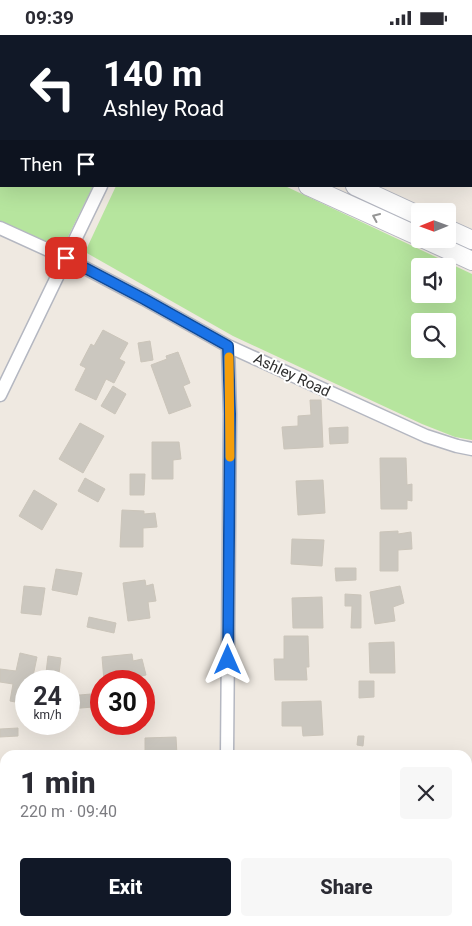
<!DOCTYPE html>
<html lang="en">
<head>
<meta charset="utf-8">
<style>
  body { margin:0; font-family:Roboto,sans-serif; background:#f7f7f7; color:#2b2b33; height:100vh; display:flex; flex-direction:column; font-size:19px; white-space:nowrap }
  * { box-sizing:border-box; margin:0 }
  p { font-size:16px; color:#7c7c81 }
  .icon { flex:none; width:28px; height:28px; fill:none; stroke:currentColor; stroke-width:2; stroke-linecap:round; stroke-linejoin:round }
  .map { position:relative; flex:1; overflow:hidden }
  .sheet { position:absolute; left:0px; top:715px; width:472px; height:176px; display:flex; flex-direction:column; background:#fff; border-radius:15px 15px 0 0; box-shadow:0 5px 20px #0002 }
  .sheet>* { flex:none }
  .hud { position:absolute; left:0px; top:0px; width:472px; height:152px; box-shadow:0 5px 20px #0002; background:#111827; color:#fff; overflow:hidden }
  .needle { width:32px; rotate:269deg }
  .tools { position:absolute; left:411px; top:168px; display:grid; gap:10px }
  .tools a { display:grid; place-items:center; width:45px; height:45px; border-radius:5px; background:#fff; box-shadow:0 5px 20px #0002; font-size:25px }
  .speed { position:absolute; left:15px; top:635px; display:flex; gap:10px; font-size:25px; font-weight:700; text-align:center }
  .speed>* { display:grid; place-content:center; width:65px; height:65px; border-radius:50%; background:#fff; box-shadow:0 5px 20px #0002; line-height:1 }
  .speed small { font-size:12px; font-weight:400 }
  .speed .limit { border:8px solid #d22; background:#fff; color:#111 }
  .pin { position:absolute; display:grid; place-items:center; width:42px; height:42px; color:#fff; margin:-21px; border-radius:10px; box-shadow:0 2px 8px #0006 }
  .me { position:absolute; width:55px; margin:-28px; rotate:0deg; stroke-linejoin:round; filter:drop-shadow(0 0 4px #0008) }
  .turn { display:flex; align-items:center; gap:18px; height:105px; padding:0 20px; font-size:22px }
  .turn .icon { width:65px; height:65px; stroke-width:2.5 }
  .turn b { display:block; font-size:35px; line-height:42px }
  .then { display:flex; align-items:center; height:48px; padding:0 20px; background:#0003; gap:10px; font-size:19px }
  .round { display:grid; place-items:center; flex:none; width:52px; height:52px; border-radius:5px; background:#f7f7f7 }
  .head { display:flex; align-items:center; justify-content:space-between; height:85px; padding:0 20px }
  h1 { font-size:30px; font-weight:800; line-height:38px }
  .button { display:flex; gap:10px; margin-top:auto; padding:10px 20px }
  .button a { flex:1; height:58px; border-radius:5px; background:#111827; color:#fff; font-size:20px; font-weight:800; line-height:58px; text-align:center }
  .button a+a { background:#f7f7f7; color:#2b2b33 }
  .status { display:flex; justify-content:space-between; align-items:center; height:35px; padding:0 25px; background:#fff; direction:ltr }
  .status svg { height:14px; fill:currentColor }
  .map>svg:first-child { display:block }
  .green { fill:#b6e59e; fill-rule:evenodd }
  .building { fill:#cbc7bf; stroke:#cbc5ba }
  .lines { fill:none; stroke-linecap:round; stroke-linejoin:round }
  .minor-casing { stroke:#b4b7c1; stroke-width:15 }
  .secondary-casing { stroke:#b4b7c1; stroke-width:20 }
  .minor { stroke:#fff; stroke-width:12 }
  .secondary { stroke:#fff; stroke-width:18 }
  .oneway { stroke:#969696 }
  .route-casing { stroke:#114b97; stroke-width:12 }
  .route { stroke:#1a73e8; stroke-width:9 }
  .slow { stroke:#f59e0b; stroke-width:9 }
  .labels { text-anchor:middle; stroke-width:4; stroke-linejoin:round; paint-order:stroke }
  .street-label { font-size:15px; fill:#2e2e2e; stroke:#fff }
</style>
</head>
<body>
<div class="status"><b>09:39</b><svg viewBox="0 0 49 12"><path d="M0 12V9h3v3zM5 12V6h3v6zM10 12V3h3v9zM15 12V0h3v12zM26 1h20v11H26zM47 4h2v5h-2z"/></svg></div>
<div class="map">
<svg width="472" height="891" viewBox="0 0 472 891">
  <rect width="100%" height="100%" fill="#efe9e1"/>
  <!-- green -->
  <path class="green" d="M0 20 1 21V151H93L64 210H50L0 186Z
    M116 151H285L472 239V405L455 402 422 389 233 301 85 217ZM420 231H448V259H420ZM420 286H448V314H420Z"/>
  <!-- building -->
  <path class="building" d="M103 295 128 308 119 324 125 327 114 348 106 344 96 365 75 355 86 333 80 330 91 309 94 311Z
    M150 306 153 325 141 327 138 308Z
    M178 317 190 348 183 351 191 371 169 379 151 330 167 324 166 321Z
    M113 351 126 359 115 379 101 371Z
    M310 365H321L323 412 284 414 282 392 298 391V381L311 380Z
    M80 388 104 401 83 438 59 424Z
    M348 392V408L330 409 329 393Z
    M152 407H179L181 424 173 425V444H152Z
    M380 423H406L407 450 412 449V466L407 465V474H381Z
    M130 439H145L144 460H130Z
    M85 443 105 454 98 467 78 456Z
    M323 445 325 478 298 480 296 446Z
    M34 455 57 469 42 495 19 481Z
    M122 475 144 476V479L155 478 157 492 143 493V512H120Z
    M398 496V499L411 497 412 514 398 515V536H380V497Z
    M292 504 324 505 322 531 291 529Z
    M335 533H356V545L336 546Z
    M56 534 82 538 77 560 52 555Z
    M145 545 146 551 153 549 156 566 148 567 150 583 128 586 123 548Z
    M24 551 45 553 41 580 21 578Z
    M400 551 404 568 393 572 395 586 375 589 370 557Z
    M345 559 361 560V593H351L352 571H345Z
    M322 562 323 593H293L292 563Z
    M89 582 116 588 114 598 87 592Z
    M284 601H308L309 632H306L307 645H275L274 624H284Z
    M394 607 395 638H370L369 608Z
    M20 618 37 622 32 646H26V669L10 666 13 649 0 647V634L16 636Z
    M132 619 133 626 142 624 146 640 134 643 135 646H104L102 622Z
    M48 621 61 623 58 646H45Z
    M359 646H374V662L359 663Z
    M91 659 93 672 69 674V661Z
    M321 666 323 700 303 701 302 691H282V667Z
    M18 693V701L0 702V694Z
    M358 701H364L363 711 357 710Z
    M176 702 177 720H145V703Z
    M0 734H5V756H0Z
    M285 886H305L304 891 285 890Z
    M315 886H330L329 891H314Z
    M365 886H401V891H365Z"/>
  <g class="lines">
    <defs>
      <path id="minor" d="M70 1 71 0
        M0 193 66 223 144 264 228 311 426 401 457 411 472 414
        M0 360 101 151
        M227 720 230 379 228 311
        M0 846H5
        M468 847H472
        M226 891V886"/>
      <path id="secondary" d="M32 0 34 1
        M0 5H1
        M308 151 420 202
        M355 151 420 181
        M448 194 472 205
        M424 204 472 226"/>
    </defs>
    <!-- minor casing -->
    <use href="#minor" class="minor-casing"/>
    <!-- secondary casing -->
    <use href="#secondary" class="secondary-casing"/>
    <!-- minor -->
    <use href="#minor" class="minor"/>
    <!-- secondary -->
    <use href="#secondary" class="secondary"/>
  </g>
  <!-- one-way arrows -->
  <defs><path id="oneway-chevron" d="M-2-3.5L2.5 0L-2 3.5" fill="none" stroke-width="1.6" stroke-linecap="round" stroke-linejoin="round" transform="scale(1.25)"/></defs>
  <use class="oneway" href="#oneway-chevron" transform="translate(376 182) rotate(-156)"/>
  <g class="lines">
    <defs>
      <path id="route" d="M66 223 144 264 228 311 230 379 228 625"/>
    </defs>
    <!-- route casing -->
    <use href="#route" class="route-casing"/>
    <!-- route -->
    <use href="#route" class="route"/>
    <!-- slow -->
    <path class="slow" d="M229 322 230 422"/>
  </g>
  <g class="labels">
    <!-- street labels -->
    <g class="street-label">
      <text transform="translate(292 340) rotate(25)" y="5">Ashley Road</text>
    </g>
  </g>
</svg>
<div class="tools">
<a><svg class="needle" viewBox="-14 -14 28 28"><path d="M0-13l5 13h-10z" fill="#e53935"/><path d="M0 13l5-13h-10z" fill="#7c7c81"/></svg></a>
<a><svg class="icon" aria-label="sound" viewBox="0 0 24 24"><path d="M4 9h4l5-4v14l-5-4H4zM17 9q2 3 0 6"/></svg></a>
<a><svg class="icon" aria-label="search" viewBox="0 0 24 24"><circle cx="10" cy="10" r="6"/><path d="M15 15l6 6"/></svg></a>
</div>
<div class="speed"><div>24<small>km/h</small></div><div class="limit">30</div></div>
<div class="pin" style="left:66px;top:223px;background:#d93025"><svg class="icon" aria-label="arrive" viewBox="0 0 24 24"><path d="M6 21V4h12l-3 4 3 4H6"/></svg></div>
<svg class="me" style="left:228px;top:625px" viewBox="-20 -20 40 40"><path d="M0-17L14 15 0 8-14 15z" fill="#1a73e8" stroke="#fff" stroke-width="4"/></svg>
<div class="hud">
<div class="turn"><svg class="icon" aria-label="left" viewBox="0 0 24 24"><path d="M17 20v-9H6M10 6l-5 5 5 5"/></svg><div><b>140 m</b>Ashley Road</div></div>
<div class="then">Then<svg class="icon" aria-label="arrive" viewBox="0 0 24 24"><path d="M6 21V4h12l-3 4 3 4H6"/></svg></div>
</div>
<section class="sheet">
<div class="head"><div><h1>1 min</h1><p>220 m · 09:40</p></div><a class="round"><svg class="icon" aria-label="close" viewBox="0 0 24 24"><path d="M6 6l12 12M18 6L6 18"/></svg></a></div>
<div class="button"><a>Exit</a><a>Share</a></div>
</section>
</div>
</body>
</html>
